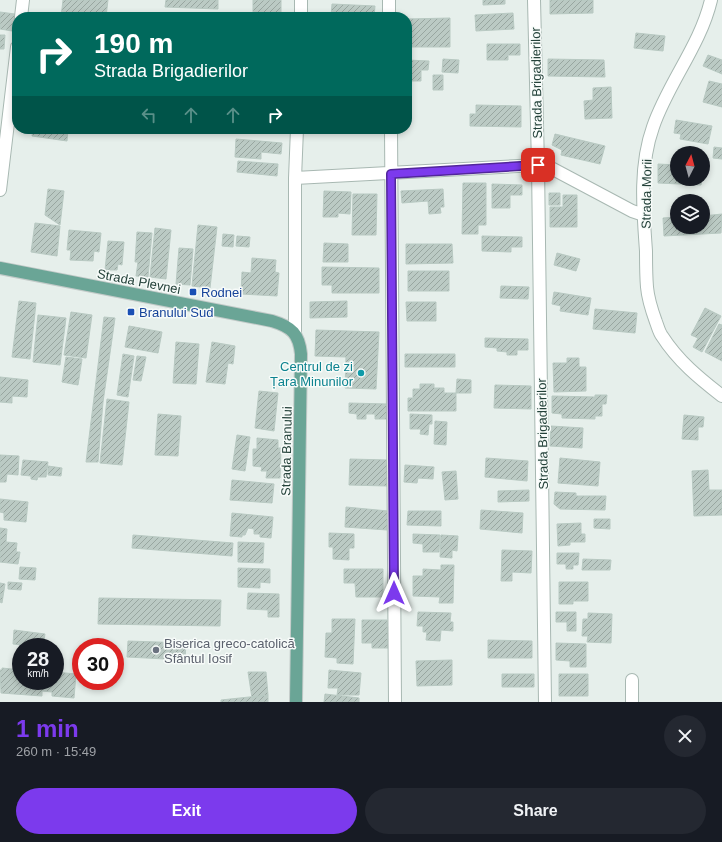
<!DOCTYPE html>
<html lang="en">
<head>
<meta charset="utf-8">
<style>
  body { margin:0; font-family:Helvetica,sans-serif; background:#242831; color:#f1f3f6; height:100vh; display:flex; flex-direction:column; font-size:15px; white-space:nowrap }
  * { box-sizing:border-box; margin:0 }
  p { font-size:13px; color:#9ea1a6 }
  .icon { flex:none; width:22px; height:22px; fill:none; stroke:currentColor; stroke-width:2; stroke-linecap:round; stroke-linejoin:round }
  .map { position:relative; height:702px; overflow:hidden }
  .sheet { display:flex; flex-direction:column; background:#171b24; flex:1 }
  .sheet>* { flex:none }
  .hud { position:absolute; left:12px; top:12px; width:400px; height:122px; border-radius:16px; box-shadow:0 2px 6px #0003; background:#00695c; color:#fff; overflow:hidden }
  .needle { width:26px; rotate:6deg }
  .fabs { position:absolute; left:670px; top:146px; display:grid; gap:8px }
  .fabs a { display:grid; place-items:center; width:40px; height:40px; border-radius:50%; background:#171b24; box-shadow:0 2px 6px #0003; font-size:20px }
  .speed { position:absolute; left:12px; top:638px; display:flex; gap:8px; font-size:20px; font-weight:700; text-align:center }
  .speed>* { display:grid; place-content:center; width:52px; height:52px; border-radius:50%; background:#171b24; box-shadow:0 2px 6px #0003; line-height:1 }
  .speed small { font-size:10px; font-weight:400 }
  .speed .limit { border:6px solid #d22; background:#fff; color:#111 }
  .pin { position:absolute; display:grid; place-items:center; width:34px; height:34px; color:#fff; margin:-17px; border-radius:8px; box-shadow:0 2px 6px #0006 }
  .me { position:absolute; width:44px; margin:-22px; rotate:0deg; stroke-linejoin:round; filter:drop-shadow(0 0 3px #0008) }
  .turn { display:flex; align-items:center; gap:14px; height:84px; padding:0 16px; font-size:18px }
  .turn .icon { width:52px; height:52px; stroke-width:2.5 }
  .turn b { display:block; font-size:28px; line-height:34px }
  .lanes { display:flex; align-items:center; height:38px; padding:0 16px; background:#0003; justify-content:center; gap:20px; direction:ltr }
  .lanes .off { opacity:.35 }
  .round { display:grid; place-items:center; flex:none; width:42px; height:42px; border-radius:21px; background:#242831 }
  .summary { display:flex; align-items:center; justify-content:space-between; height:68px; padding:0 16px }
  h1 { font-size:24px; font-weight:700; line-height:30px; color:#7c3aed }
  .cta { display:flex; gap:8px; margin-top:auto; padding:8px 16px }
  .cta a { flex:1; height:46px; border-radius:24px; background:#7c3aed; color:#fff; font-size:16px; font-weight:700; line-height:46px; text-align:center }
  .cta a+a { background:#242831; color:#f1f3f6 }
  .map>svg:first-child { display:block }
  .building { fill:url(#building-hatch); stroke:#b8c9c2 }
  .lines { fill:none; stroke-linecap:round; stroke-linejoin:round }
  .minor-casing { stroke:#a8b8b2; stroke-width:14 }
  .major-casing { stroke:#c2cac8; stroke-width:14 }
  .minor { stroke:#fff; stroke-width:12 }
  .major { stroke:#6aa596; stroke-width:12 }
  .route-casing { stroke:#51269a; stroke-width:10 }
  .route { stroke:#7c3aed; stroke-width:7 }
  .transit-dot { fill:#1a4fb4; stroke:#f7fbf9; stroke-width:1.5 }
  .culture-dot { fill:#0f9aa8; stroke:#f7fbf9; stroke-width:1.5 }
  .worship-dot { fill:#6b7280; stroke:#f7fbf9; stroke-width:1.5 }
  .labels { text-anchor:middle; stroke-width:3; stroke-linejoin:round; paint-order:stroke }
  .street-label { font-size:13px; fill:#24423a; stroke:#f7fbf9 }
  .transit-label { font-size:13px; fill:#164399; stroke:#f7fbf9; text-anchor:start }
  .culture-label { font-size:13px; fill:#0d838f; stroke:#f7fbf9; text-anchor:end }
  .worship-label { font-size:13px; fill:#5b616d; stroke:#f7fbf9; text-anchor:start }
</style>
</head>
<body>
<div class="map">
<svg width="722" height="702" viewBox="0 0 722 702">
  <defs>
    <pattern id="building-hatch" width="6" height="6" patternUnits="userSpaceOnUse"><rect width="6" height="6" fill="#bbcac4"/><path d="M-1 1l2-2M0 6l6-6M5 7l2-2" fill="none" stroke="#98a6a0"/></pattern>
  </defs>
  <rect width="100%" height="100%" fill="#e6efeb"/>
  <!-- building -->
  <path class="building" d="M63 0H108L106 17H61Z
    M166 0H218V9L165 7Z
    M253 0H281V17H265V15H253Z
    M483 0H505V4L483 5Z
    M550 0H593V13L550 14Z
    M332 4 375 6 374 17H331Z
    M0 12 15 14 12 31 0 29Z
    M513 13 514 29 476 31 475 15Z
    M450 18V47H411V41H407V19Z
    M636 33 665 36 663 51 634 48Z
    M0 35H5L4 49H0Z
    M487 44H520V55H508V60H487Z
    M708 55 722 60V74L703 66Z
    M443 59 459 60 458 73 442 72Z
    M548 59 604 60 605 77 548 76Z
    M407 60 429 61 428 70H421V81H407Z
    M433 75H443V90H433Z
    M709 81 722 84V107L703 102Z
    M611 87 612 118 585 119 584 101 593 100V88Z
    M476 105 521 106V127L470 126V114H476Z
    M676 120 712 126 708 144 680 139 681 134 674 133Z
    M33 129H68L67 141 32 136Z
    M231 129H277V133Z
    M336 129H366V132L335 131Z
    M555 134 605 146 600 164 561 155 562 150 552 145Z
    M236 139 282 143 281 154 261 152V159L235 157Z
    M714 147 722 148V159L713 158Z
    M238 161 278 164 277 176 237 172Z
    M658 164 677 165V179H702L701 185 658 183Z
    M463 183H486V225H478V234H462Z
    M492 184 522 185V195H510V208H492Z
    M48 189 64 191 60 225 45 215Z
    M443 189 444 207H440L441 213 429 214 428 201 402 203 401 191Z
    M324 191 351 192 350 214 338 213V217H323Z
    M549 193H560V205H549Z
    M353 194H377L376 235H352Z
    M563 195H577V227H550V207H563Z
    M722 214 721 233 664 236 663 218 677 217V227H703V216Z
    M35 223 60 226 57 256 31 252Z
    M198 225 217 227 210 288 192 286Z
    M155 228 171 230 166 279 150 277Z
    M69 230 101 233 99 252 94 251 93 261 70 260 71 250H67Z
    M137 232 152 233 148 277 136 276 138 262H135Z
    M223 234 234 235 233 247 222 246Z
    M237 236 250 237 249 247 236 246Z
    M482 236 522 237V247H511V252L482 251Z
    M108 241 124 242 122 265 118 264 117 270H105Z
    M324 243 348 244V262H323Z
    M406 244H452L453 263 406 264Z
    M179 248 193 249 190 285 176 284Z
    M557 253 580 259 576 271 554 265Z
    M252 258 276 260 275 272 279 273 277 296 241 294 242 272 251 273Z
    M322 267 379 268V293H332V285H322Z
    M408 271H449V291H408Z
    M501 286 529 287 528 299 500 298Z
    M554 292 591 298 588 315 560 311 561 306 552 304Z
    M19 301 36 303 30 359 12 357Z
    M347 301V317L310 318V302Z
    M406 302H436V321H407Z
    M705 308 721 316 702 352 693 347 698 338 691 335Z
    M595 309 637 313 635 333 593 329Z
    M71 312 92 315 86 358 64 355Z
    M38 315 66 318 60 365 33 362Z
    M104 317 115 318 103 402 98 462H86Z
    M719 324 722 325V361L705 352Z
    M129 326 162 332 158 353 125 347Z
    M316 330 379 332 376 389 345 388 346 357 315 356Z
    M485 338 528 339V350H517V355H507V352L497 351V348L485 347Z
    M176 342 199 344 196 384 173 383Z
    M212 342 235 346 233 364 228 363 225 384 206 382Z
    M123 354 134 356 128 397 117 395Z
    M405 354H455V367H405Z
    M137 356 146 357 141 381 133 380Z
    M66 357 82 359 78 385 62 382Z
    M567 358H579V367H586V391L554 392 553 363H567Z
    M0 377 28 380 27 397 12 396V403L0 402Z
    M457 379 471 380V393H456Z
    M420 384H434V388H444V393H456V411H408V398H413V389H420Z
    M495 385 531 386V409L494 408Z
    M259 391 278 393 274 431 255 428Z
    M595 395H607L606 404H602V416H595V419L562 418V414L552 413V396L595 397Z
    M107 399 129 402 122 465 100 463Z
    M349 403 388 404 387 419H375V414H366V419H357V414L349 413Z
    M158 414 181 416 178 456 155 455Z
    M410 414 432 415V424H429L428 435 420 434 421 429H410Z
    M684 415 704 417 703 427H698V440L682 439Z
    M435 421 447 422 446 445 434 444Z
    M551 426 583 428 582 448 550 446Z
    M237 435 250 437 245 471 232 469Z
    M257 438 278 440V448H281L280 478H266L267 471H261L262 467 253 466V449H257Z
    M0 455 19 456 18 475 7 474 6 482H0Z
    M486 458 528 461 527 481 485 477Z
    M560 458 600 462 598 486 558 483Z
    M350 459 388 460 387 486 349 485Z
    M23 460 48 462 46 477H38L37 480 31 479V476L21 475Z
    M405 465 434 467 433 479 418 478 417 483 404 482Z
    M48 466 62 468 61 476 48 475Z
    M708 470 709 490H722V515L694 516 692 471Z
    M456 471 458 499 445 500 442 472Z
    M232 480 274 484 272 503 230 500Z
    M529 490V501L498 502V491Z
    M555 492 576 493V496H606L605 510 560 509 554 504Z
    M0 499 28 502 26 522 4 520V513L0 512Z
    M346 507 388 511 387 530 345 527Z
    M481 510 523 513 522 533 480 529Z
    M408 511H441V526L407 525Z
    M232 513 273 517 271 538 260 537V534H254V529L248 528 245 535H242V537L230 536Z
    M594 519H610V529L594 528Z
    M581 523V534H585V542H570V545L558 546 557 524Z
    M0 528 7 529 6 542 17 543 16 552H20L18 564 0 562Z
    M329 533 354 534V548H349V560L333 559V547H329Z
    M413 534 440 535 439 552H423V544L413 543Z
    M133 535 233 543 232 556 132 548Z
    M441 535 458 536 457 551 452 550V558L440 557Z
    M238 542 264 543 263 563 238 562Z
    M502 550 532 551 531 573 512 572V581H501Z
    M557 553H579L578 565H573V569H566V564H557Z
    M583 559 611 560 610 570H582Z
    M441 565H454L453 603H439L440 597 413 596V576H423V569L441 570Z
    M20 567 36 568 35 580 19 579Z
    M238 568 270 569V583L260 582V588L238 587Z
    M344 569H383V597H356L355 583H344Z
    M8 582 22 583 21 590 8 589Z
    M559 582H588V601H573V604H559Z
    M0 583 5 584 2 603 0 602Z
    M248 593 279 594V617H268V610L247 609Z
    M99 598 221 600 220 626 98 624Z
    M418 612 451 613 450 622H453V631L441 630 440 641 426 640 427 632H423V626H417Z
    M556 612H576V631H567V622H556Z
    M588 613 612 614 611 643 587 642 588 636H582L583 619H588Z
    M332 619H355L353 664 337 663V658L325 657 326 633H332Z
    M362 620H387L388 648H372V643H362Z
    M14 630 45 634 43 647 13 644Z
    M488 640 532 641V658H488Z
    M128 641 186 643 185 660 127 657Z
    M556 643 586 644V667H570V661L556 660Z
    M452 660V685L417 686 416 661Z
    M2 668 21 670V681H55V672L76 674 74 698 52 696V692L42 691V696L1 693 0 670H2Z
    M329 670 361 673 359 695H337L338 688H328Z
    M248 672H266L268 695 252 698Z
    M502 674H534V687H502Z
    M559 674H588V696H559Z
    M325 694 359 698V702H324Z
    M268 695V702H221V700Z"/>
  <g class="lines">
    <defs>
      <path id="minor" d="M389 0V17
        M534 0 538 165 545 702
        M711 0C700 46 668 83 653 127 639 166 643 210 646 251 646 263 646 275 647 287 648 299 652 311 656 322 658 327 659 332 662 336 678 361 699 378 722 396
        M21 17 23 0
        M301 17V0
        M391 129 395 702
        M295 178 538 165 546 166 553 169 632 211 644 215
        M0 190 17 47
        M295 332V178L297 129
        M632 702V680"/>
      <path id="major" d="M0 268 272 321C292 327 299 334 301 354L296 702"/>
    </defs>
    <!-- minor casing -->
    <use href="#minor" class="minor-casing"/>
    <!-- major casing -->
    <use href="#major" class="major-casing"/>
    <!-- minor -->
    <use href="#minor" class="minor"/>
    <!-- major -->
    <use href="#major" class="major"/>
  </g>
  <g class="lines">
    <defs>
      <path id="route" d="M394 593 391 174 538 165"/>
    </defs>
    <!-- route casing -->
    <use href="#route" class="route-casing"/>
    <!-- route -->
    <use href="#route" class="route"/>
  </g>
  <!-- markers -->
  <g class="transit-dot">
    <rect x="189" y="288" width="8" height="8" rx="2"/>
    <rect x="127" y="308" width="8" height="8" rx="2"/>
  </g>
  <circle class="culture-dot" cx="361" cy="373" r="4"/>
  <circle class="worship-dot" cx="156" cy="650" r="4"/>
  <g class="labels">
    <!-- street labels -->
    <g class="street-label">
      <text transform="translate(536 83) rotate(-91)" y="5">Strada Brigadierilor</text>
      <text transform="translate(646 194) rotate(-89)" y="5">Strada Morii</text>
      <text transform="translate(139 281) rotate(11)" y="5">Strada Plevnei</text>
      <text transform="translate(542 434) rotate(-91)" y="5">Strada Brigadierilor</text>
      <text transform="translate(286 451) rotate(-89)" y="5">Strada Branului</text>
    </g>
    <!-- transit labels -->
    <g class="transit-label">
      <text x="201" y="297">Rodnei</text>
      <text x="139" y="317">Branului Sud</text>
    </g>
    <!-- culture labels -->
    <g class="culture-label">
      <text x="353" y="371">Centrul de zi<tspan x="353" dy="15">Țara Minunilor</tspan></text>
    </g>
    <!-- worship labels -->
    <g class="worship-label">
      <text x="164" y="648">Biserica greco-catolică<tspan x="164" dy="15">Sfântul Iosif</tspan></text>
    </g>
  </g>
</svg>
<div class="fabs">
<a><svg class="needle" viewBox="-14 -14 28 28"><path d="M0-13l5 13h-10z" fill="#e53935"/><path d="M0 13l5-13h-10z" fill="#9ea1a6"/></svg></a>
<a><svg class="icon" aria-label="layers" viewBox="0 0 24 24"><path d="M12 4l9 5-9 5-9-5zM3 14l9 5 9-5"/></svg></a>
</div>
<div class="speed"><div>28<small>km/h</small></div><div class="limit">30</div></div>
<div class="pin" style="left:538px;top:165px;background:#d93025"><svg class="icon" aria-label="arrive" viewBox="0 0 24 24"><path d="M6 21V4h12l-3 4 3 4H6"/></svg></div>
<svg class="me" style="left:394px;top:593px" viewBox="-20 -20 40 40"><path d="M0-17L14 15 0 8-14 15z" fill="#7c3aed" stroke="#fff" stroke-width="4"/></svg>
<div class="hud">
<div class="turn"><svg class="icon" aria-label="right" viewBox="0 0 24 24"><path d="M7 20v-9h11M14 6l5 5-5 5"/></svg><div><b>190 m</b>Strada Brigadierilor</div></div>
<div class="lanes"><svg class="icon off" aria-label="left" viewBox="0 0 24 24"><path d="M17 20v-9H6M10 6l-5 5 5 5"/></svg><svg class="icon off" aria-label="ahead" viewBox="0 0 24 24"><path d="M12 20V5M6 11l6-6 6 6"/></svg><svg class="icon off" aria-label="ahead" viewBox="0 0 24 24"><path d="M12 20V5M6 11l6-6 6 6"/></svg><svg class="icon" aria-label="right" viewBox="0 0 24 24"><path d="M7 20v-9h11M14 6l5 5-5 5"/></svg></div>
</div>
</div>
<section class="sheet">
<div class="summary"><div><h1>1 min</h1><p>260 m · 15:49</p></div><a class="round"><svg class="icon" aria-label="close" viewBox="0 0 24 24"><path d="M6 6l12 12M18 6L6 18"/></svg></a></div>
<div class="cta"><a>Exit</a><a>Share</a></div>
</section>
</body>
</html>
